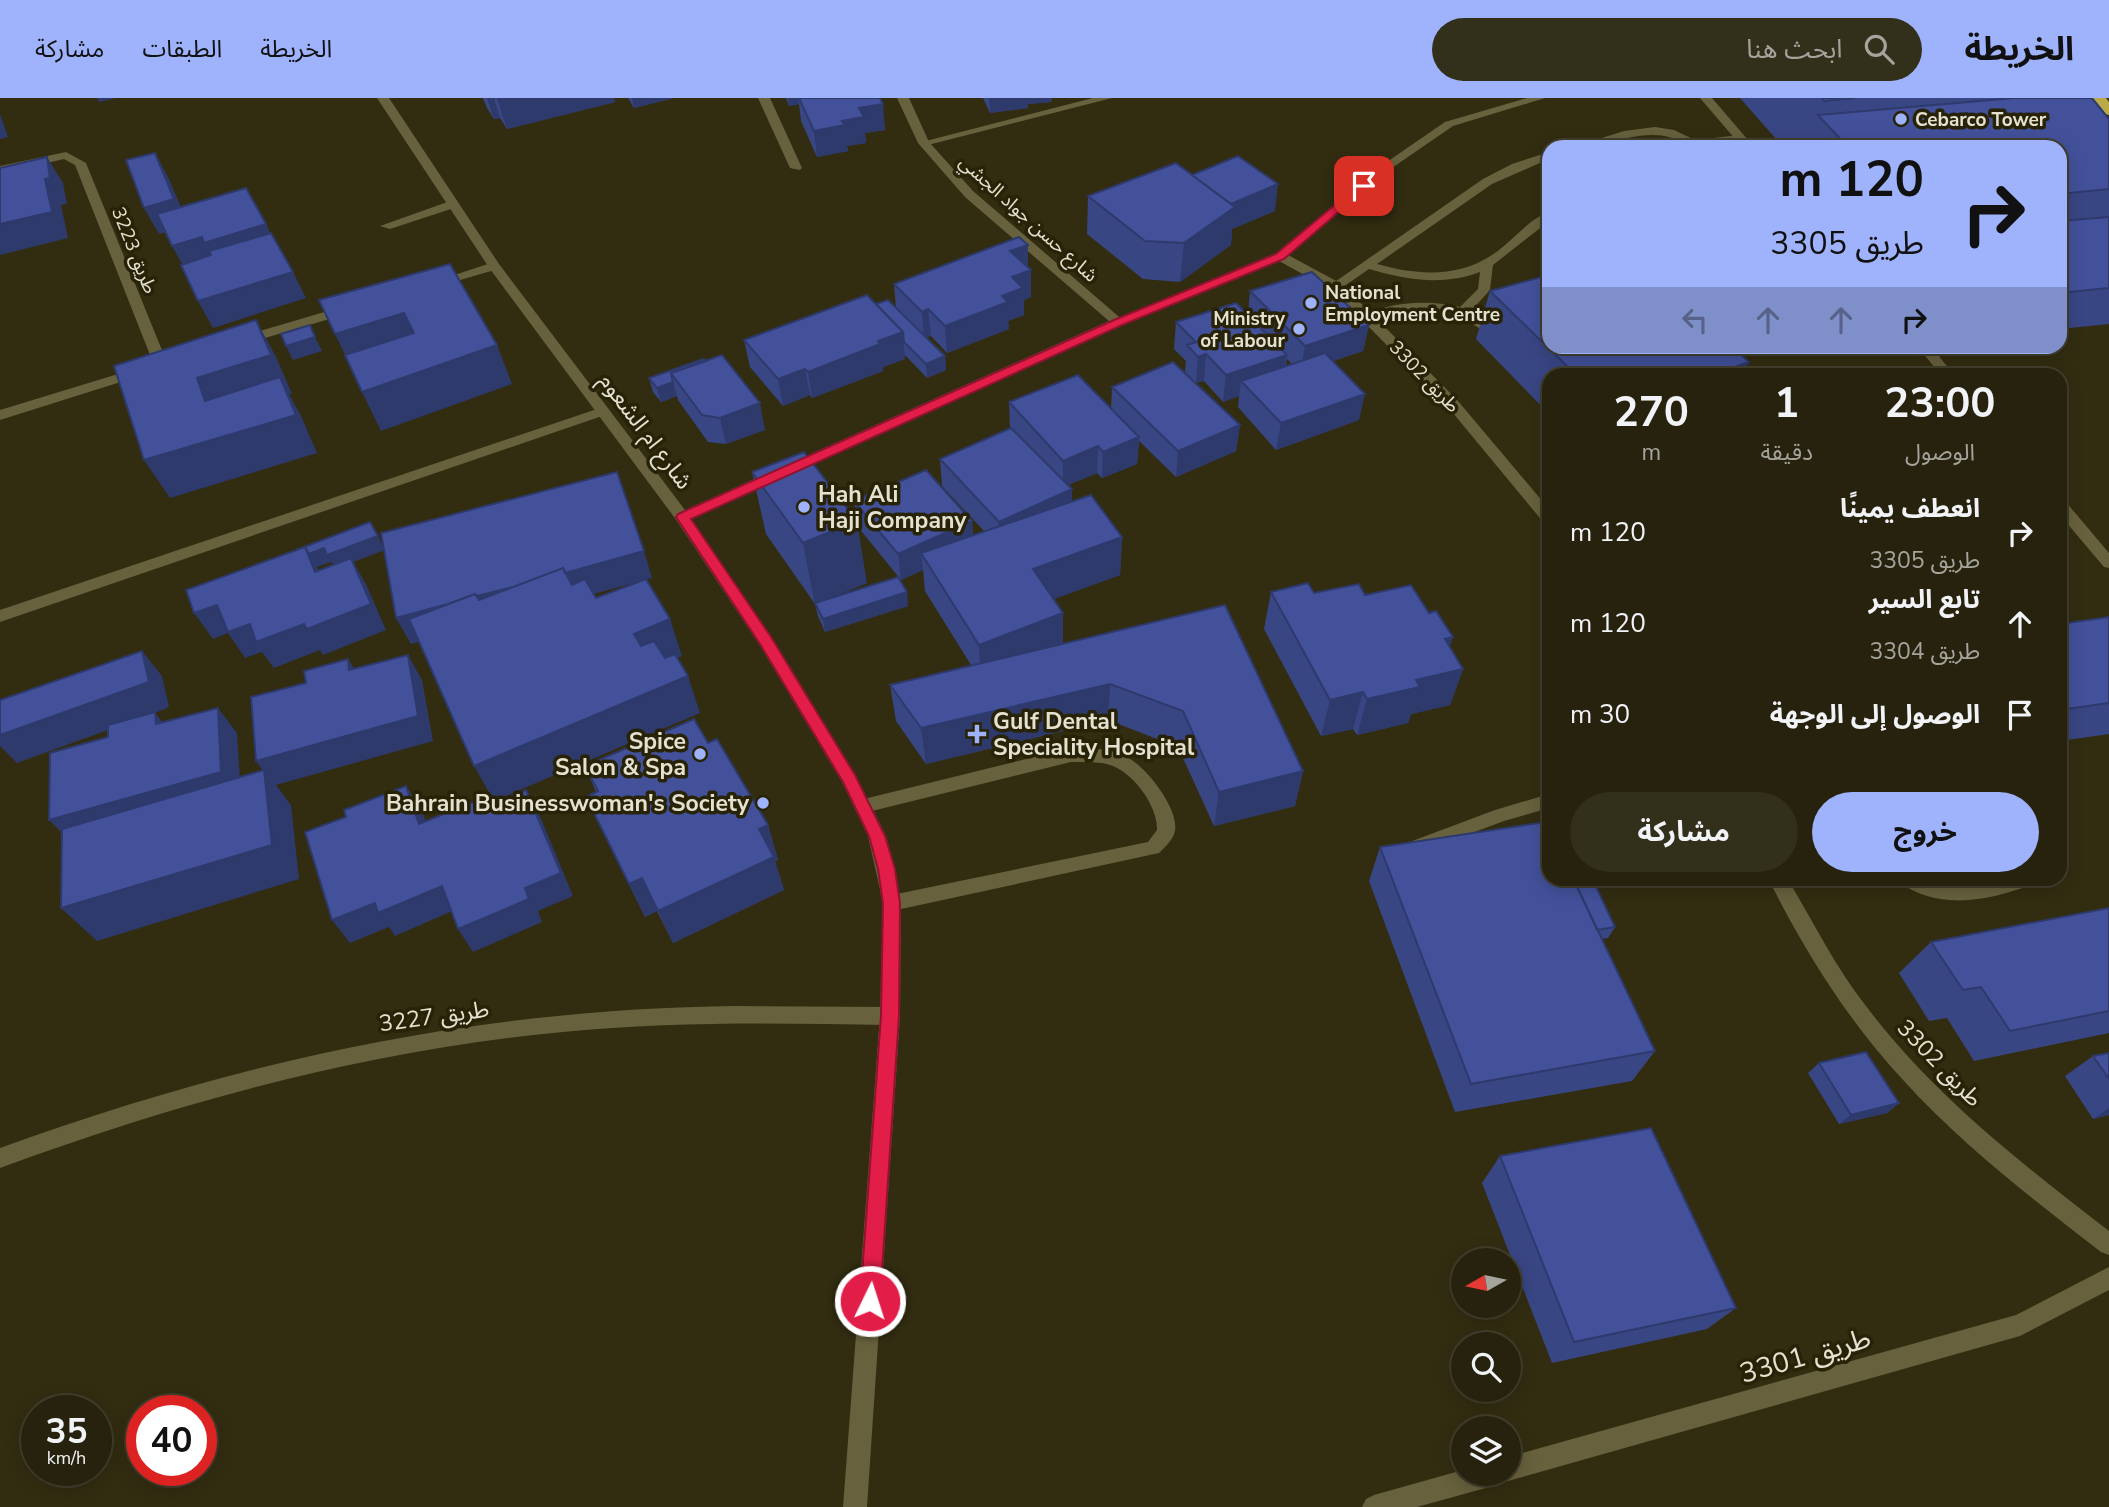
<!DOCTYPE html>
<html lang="ar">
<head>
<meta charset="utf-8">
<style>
  body { margin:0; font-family:"Nunito Sans","Noto Sans Arabic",sans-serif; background:#322f1b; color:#f1f3f6; direction:rtl; height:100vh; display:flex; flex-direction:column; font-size:26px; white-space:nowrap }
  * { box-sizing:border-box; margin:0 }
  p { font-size:23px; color:#a4a49d }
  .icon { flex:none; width:38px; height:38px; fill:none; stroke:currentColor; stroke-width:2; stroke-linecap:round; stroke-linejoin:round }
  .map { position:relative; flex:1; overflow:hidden; direction:ltr }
  .details { position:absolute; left:1542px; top:270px; width:525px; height:518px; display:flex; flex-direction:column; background:#26220d; border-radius:21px; box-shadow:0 4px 18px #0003,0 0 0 2px #423f2e; direction:rtl }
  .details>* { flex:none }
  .hud { position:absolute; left:1542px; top:42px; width:525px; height:214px; border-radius:21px; box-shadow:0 4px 18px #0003,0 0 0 2px #423f2e; direction:rtl; background:#9fb3fd; color:#111; overflow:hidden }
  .needle { width:46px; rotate:261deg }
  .fabs { position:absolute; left:1451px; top:1150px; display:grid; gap:14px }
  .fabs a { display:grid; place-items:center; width:70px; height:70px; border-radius:50%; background:#26220d; box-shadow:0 4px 18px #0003,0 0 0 2px #423f2e; font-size:35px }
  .speed { position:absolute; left:21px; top:1297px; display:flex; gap:14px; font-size:35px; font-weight:700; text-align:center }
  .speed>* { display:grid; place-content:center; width:91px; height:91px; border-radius:50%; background:#26220d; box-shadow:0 4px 18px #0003,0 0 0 2px #423f2e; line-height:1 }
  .speed small { font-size:18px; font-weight:400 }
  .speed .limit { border:10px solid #d22; background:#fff; color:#111 }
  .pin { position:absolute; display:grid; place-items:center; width:60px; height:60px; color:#fff; margin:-30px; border-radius:14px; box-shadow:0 4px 10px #0006 }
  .me { position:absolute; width:77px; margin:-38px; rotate:4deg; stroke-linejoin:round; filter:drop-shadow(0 0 5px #0008) }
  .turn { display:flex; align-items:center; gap:24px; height:147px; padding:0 28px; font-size:32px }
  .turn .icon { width:91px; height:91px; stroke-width:2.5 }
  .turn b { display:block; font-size:49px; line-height:60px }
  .lanes { display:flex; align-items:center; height:66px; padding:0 28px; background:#0003; justify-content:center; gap:35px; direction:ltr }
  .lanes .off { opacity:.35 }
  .eta { display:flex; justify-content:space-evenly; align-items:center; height:119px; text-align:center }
  .eta b { font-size:42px; font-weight:700; line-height:49px }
  .primary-button { display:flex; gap:14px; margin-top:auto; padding:14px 28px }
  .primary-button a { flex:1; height:80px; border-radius:42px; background:#9fb3fd; color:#111; font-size:28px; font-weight:700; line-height:80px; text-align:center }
  .primary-button a+a { background:#322f1b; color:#f1f3f6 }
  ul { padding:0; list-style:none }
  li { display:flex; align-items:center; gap:21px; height:91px; padding:0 28px }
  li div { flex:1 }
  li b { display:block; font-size:26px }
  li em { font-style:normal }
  header { display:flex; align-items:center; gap:42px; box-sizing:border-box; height:98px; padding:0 35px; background:#9fb3fd; color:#111 }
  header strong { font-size:33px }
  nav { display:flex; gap:38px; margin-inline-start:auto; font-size:24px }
  .search { width:490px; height:63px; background:#322f1b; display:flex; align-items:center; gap:18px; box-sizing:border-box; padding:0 24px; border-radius:38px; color:#a4a49d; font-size:26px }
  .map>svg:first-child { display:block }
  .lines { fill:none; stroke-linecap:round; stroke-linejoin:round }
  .service { fill:#68613d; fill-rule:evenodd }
  .minor { fill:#68613d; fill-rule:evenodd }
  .tertiary { fill:#68613d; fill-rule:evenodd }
  .motorway { fill:#bba846; fill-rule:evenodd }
  .wall { fill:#394684; fill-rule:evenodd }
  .shaded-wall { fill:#2e396c }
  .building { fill:#42519a; stroke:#2e396c; stroke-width:2 }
  .route { fill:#e11d48; stroke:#92132f; stroke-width:2 }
  .poi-dot { fill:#9fb3fd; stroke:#282307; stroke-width:2.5 }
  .labels { text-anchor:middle; stroke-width:7; stroke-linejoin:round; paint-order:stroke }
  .far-poi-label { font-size:19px; font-weight:bold; fill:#e4e1d1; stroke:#282307; text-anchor:start }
  .far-street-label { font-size:19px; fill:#e4e1d1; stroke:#282307 }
  .street-label { font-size:23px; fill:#e4e1d1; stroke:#282307 }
  .poi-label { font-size:23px; font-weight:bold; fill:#e4e1d1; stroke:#282307; text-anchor:start }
  .near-street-label { font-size:28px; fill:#e4e1d1; stroke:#282307 }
</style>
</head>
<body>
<header>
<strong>الخريطة</strong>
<div class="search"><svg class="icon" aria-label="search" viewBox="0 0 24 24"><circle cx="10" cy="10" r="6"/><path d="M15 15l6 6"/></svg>ابحث هنا</div>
<nav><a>الخريطة</a><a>الطبقات</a><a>مشاركة</a></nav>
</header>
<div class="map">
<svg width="2109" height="1409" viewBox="0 0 2109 1409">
  <rect width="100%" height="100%" fill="#322d11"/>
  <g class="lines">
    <!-- service -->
    <path class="service" d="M1093 0H1112L924 48 918 45Z
      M1655 29 1674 32 1695 42 1740 37 1746 40 1740 43 1690 49C1653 22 1613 49 1573 49L1624 33Z
      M1549 54V61L1492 86 1377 166C1423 179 1468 180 1505 147 1519 135 1532 120 1549 114V123L1493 167 1490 192 1471 213 1494 228V234C1482 236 1464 218 1450 215 1421 207 1397 217 1369 225L1362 221C1384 202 1434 202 1460 209L1478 191 1480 174C1443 188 1406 182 1369 171L1340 191H1330L1329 188 1483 81 1512 66Z
      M453 102 459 106 457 109 390 131 380 128Z
      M603 309 610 313 608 316 0 524V512Z
      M1071 650C1090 650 1108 650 1125 658 1145 667 1179 710 1175 733 1173 742 1165 749 1159 755L892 813 885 811 883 805 885 799 892 797 1148 744 1157 732C1158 708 1133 674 1110 667 1098 663 1084 664 1071 664L864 715 858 713 855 708 858 703 864 701Z
      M1549 696V710L1504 723 1413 757 1407 755 1404 750 1407 745 1495 712Z
      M1899 780H1925L1953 788 2002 780H2040L2037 785C1999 799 1960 810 1921 796 1913 793 1903 788 1899 780Z"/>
    <!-- minor -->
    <path class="minor" d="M758 0H770L802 70 800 72 790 70Z
      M1527 0H1545L1453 28 1389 72 1288 157 1340 185 1374 218 1458 303 1549 411V426L1544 425 1448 309 1364 224 1330 191 1279 163 1123 227 1118 228 1111 224 1276 155 1381 68 1445 24Z
      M1700 0H1712L1754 49H1742Z
      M66 54 86 65 168 267 166 270H156L154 267 75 67 64 61 0 76V68Z
      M494 164 500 168 498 171 436 189 430 185Z
      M348 207 353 208V214L241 247 234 243 236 240Z
      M1917 248H1931L1953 276H1940Z
      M141 269 148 273 146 276 0 322V312Z
      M2060 402 2065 403 2109 455V470L2104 469 2060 417Z
      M1768 780H1787C1813 823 1835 869 1866 908 1933 997 2021 1065 2109 1133V1157L2101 1154C2033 1101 1963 1048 1904 983 1849 924 1804 853 1768 780Z
      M737 908 890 909 897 912 900 918 897 924 890 927C781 925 672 923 563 934 369 952 182 1003 0 1070V1050C244 962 477 911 737 908Z
      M2109 1169V1192L2020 1238 1508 1383 1503 1381 1493 1388 1417 1409H1362L1366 1401 1374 1397 1463 1372V1376H1508V1359L2016 1217Z"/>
    <!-- tertiary -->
    <path class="tertiary" d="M377 0H389L499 166 685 412 1109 223 965 99 918 45 897 0H909L929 44 973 93 1125 224 691 421 771 538 855 676 886 738 895 770 901 805 900 918 867 1409H843L880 918 883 805 868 738 842 684 759 546 677 423 490 171Z"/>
    <!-- motorway -->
    <path class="motorway" d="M2092 0H2106L2109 4V17L2104 16Z"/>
  </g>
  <!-- wall -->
  <path class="wall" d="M483 0H614L615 4 507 31 500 20 494 21 487 10Z
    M628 0H674L634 10Z
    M786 0H880L885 32 865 35 866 45 847 48 848 53 817 59 801 23 799 6 789 8Z
    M983 0H1052L1051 4 1028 6V10L990 15Z
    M1740 0H2092L2109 21V226L2060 231V49H1783Z
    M1192 77 1275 113 1232 131 1231 147 1180 184 1143 181 1087 136 1088 98Z
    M1028 147V170L1031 172V199L1024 202V217L1008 223 1009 231 947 255 931 238 926 240 945 258 946 272 927 280 905 257V261L883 269V273L812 300 810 297 783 308 750 269 744 242 896 210 894 186Z
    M1250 193 1369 227 1363 253 1333 263 1359 322 1276 352 1238 309 1239 298 1223 304 1204 283 1196 285 1185 274 1186 263 1174 251 1176 224 1248 216ZM1287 261 1292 266 1286 268Z
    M1490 193 1749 264 1744 274 1747 276H1549V316L1476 241Z
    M704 261 765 332 726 346 708 344 678 302 677 298 661 304 653 294 649 280Z
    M1112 289 1240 327 1236 353 1176 379 1139 343 1137 366 1102 380 1097 375 1068 387 1072 403 1122 439 1120 477 1053 501 1063 515V546L1303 673 1295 708 1214 728 1178 649 1108 622 926 666 896 623 890 587 971 567 925 493 923 472 901 482 858 429 854 403 972 423 973 437 984 433 942 388 940 361 1010 331 1009 304 1111 312Z
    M752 374 867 485 830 500 908 508 825 534 818 518 815 506 766 436Z
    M1271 494 1365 497 1450 549 1463 571 1450 607 1411 616 1408 625 1357 637 1353 631 1321 638 1264 531Z
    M2109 519V636L2060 643V526Z
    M708 645 768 727 778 762 775 763 784 792 673 845 657 813 645 819 586 699 596 694 585 668Z
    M1380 749 1549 780 1615 829 1608 840 1602 841 1655 953 1632 983 1455 1014 1369 783Z
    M2109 810V935L1974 963 1947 920 1929 923 1899 875 1931 844Z
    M2109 955V1017L2093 1021 2065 978 2093 958Z
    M1819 965 1899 1005 1887 1015 1839 1026 1808 975Z
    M1500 1058 1736 1210 1707 1231 1552 1265 1482 1085Z"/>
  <!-- shaded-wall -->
  <path class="shaded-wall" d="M97 0H116L99 4Z
    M487 0H494L500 20 494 21Z
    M497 0H614L615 4 507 31Z
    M632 0H674L634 10Z
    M788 0H798L799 6 789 8Z
    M989 0H1052L1051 4 1028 6V10L990 15Z
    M883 6 885 32 865 35 866 45 847 48 848 53 817 59 814 33 859 10Z
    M0 16 8 39 0 41Z
    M155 55 169 81 189 128 159 136 144 110Z
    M47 59 63 85 67 106 61 107 68 140 0 157V126Z
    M1278 86 1275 113 1232 131 1231 147 1180 184 1184 145 1230 106Z
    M266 126 279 153 187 175 172 148 202 139Z
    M1028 147V173L1031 172V199L1024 202V217L1008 223 1009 231 947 255 945 228 1002 198 1010 153Z
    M293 174 306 200 213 230 198 203Z
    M928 211 931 238 924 241 922 214Z
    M404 215 420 253 354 275 335 236Z
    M256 222 277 261 292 296H289L301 318 317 355 170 400 144 362 205 303 197 280Z
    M1283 226 1279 253 1273 255 1277 229Z
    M1369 227 1363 253 1300 274 1305 248Z
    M903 234 905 261 883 269V273L812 300 808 274 878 243Z
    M315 239 322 253 293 262 286 248Z
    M497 247 512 286 381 333 362 294Z
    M1206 256 1204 283 1196 285 1198 259Z
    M1287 257 1283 283H1241L1239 298 1223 304 1226 277Z
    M945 258 946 272 927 280 926 266Z
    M1749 264 1743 276 1737 268Z
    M805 271 810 297 783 308 778 281Z
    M673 284 677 298 661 304 657 290Z
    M1365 296 1359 322 1276 352 1281 325Z
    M760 305 765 332 726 346 720 320Z
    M1240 327 1236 353 1176 379 1178 353Z
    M1139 339 1137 366 1102 380 1103 354Z
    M1098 348 1097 375 1063 389V363Z
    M1072 391V417L1000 451 999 424Z
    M857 423 867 485 815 507 803 445Z
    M972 423 973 449 921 455 923 472 901 482 898 456Z
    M378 438 385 452 353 464 366 486 386 532 323 557 320 552 274 570 262 554 245 560 228 535 213 541 194 515 217 507 235 532 250 526 261 542 304 526 307 531 371 506 353 464 335 471 331 464 317 469 331 500 314 470 307 473 298 459 308 456 305 449 309 456 324 450 328 457Z
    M1122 439 1120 477 1033 509V471Z
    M644 453 652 480 411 546 396 520Z
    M907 494 908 508 825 534 823 521Z
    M1063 515V553L981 583 979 547Z
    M670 521 682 558 647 573 634 536Z
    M1453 539 1441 576 1463 571 1450 607 1411 616 1408 625 1357 637 1367 601 1416 582 1445 541Z
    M142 553 162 578 169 609 155 615 175 639 156 626 155 615 17 665 0 648V637Z
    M408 557 422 582 433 643 276 687 291 707 299 781 97 843 61 810 264 674 256 663Z
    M348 561 364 586 349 572Z
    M688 578 700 615 494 703 474 668Z
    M1110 586 1108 622 926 666 921 630Z
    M1363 594 1353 631 1321 638 1330 602Z
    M218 610 237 635 241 698 73 746 49 722Z
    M1303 673 1295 708 1214 728 1219 694Z
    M406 688 422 712 435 750 419 726Z
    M526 692 539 716 573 798 538 813 542 824 473 854 458 831 525 790Z
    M768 727 778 762 775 763 784 792 673 845 658 813 759 731Z
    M642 780 657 813 645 819 629 786Z
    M442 788 457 811 395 838 389 829 350 845 332 822 375 805Z
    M1899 1005 1887 1015 1839 1026 1851 1017Z
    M2109 1010V1017L2093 1021Z"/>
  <!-- building -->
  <path class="building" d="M799 0H880L883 6 859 10 864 19 842 23 845 27 814 33Z
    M1822 0H1855L1824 3Z
    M2014 0H2092L2109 21V91L2060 96V49H1848L1818 17Z
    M155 55 174 101 144 110 126 62Z
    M1238 58 1278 86 1231 106 1192 77Z
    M47 59 50 80 45 81 52 114 0 126V70Z
    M1176 65 1235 109 1184 145 1145 143 1088 98Z
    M246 90 266 126 204 145 202 139 172 148 157 116Z
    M2109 119V190L2060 195V123Z
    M271 135 293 174 198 203 181 167 211 157 209 153Z
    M1019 139 1028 147 1010 153 1031 172 1012 179 1023 190 1002 198 1008 204 945 228 928 211 922 214 894 186Z
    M450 166 497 247 362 294 345 257 414 235 404 215 335 236 319 202Z
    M1312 174 1369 227 1305 248 1283 226 1277 229 1266 218 1272 215 1250 193Z
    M1549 177V248H1731L1749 264 1737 268 1747 276H1575L1490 193Z
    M867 197 903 234 878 243 880 246 808 274 805 271 778 281 744 242Z
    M888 202 945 258 926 266 904 244 903 234 876 206Z
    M1236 205 1287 257 1226 277 1206 256 1198 259 1187 247 1196 244 1176 224Z
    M256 222 271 257 197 280 205 303 280 279 296 317 144 362 114 268Z
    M310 227 315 239 286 248 281 236Z
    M1325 255 1365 296 1281 325 1241 283Z
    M722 257 760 305 720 320 702 317 671 275Z
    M704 261 706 263 671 275 673 284 657 290 649 280Z
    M1173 264 1240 327 1178 353 1112 289Z
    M1078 277 1139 339 1103 354 1098 348 1063 363 1009 304Z
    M1011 330 1072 391 999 424 940 361Z
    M804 354 857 423 803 445 752 374Z
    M926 372 972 423 898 456 854 403Z
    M617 374 644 453 565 475 563 470 513 489 477 498 475 496 448 506 396 520 381 435Z
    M1091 397 1122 439 1033 471 1063 515 979 547 921 455Z
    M370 424 378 438 327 457 324 450 309 456 305 449 296 452Z
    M305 449 315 474 351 460 371 506 307 531 304 526 256 544 250 526 228 534 217 507 194 515 186 492Z
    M563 470 572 487 585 481 596 500 646 481 670 521 634 536 641 548 654 543 665 560 675 556 688 578 474 668 409 521 475 496 479 502Z
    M898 479 907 494 823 521 815 505Z
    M1308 485 1314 495 1359 486 1365 497 1411 487 1429 515 1436 513 1453 539 1445 541 1463 571 1416 582 1420 589 1367 601 1363 594 1330 602 1271 494Z
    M1225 507 1303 673 1219 694 1183 613 1110 586 921 630 890 587Z
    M2109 519V605L2060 612V526Z
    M142 553 149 584 0 637V602Z
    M408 557 418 618 256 663 251 599 306 585 304 573 348 561 349 572Z
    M218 610 221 674 49 722 50 655 108 639V627L155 614 156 626Z
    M694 621 708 645 717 641 768 727 759 731 774 759 658 813 642 780 629 786 586 699 598 693 585 668Z
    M264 672 272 747 61 810 62 731Z
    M406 688 419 726 481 701 485 709 526 692 561 775 525 790 529 801 458 831 442 788 378 815 375 805 332 822 305 734 346 719 344 712Z
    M1546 724 1549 730V780H1573L1655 953 1471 986 1380 749Z
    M1573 780H1592L1615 829 1597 832Z
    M2109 810V913L2010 933 1981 889 1963 892 1931 844Z
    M1866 954 1899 1005 1851 1017 1819 965Z
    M2109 955V981L2093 958Z
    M1651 1030 1736 1210 1574 1244 1500 1058Z"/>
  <!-- route -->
  <path class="route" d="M1360 86 1369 88 1284 161 1122 227 691 421 771 539 855 677 885 738 895 771 900 805 899 918 880 1203 877 1210 870 1213 863 1210 860 1203 881 918 883 805 878 771 869 738 843 684 760 546 676 419 678 416 1114 222 1276 156Z"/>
  <!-- markers -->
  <g class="poi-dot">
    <circle cx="1901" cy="21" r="7"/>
    <circle cx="1311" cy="205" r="7"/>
    <circle cx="1299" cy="231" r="7"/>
    <circle cx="804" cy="409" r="7"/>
    <path d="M973.5 625.5h7v7h7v7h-7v7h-7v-7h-7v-7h7z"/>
    <circle cx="700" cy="656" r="7"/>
    <circle cx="763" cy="705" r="7"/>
  </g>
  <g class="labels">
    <!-- far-poi labels -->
    <g class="far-poi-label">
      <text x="1915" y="28">Cebarco Tower</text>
      <text x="1325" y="201">National<tspan x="1325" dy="22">Employment Centre</tspan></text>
      <text x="1285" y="227" text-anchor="end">Ministry<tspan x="1285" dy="22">of Labour</tspan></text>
    </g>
    <!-- far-street labels -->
    <g class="far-street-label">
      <text transform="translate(1029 120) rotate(42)" y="7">شارع حسن جواد الجشي</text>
      <text transform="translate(135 152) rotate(68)" y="7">طريق 3223</text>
      <text transform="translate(1425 278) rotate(46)" y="7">طريق 3302</text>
    </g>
    <!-- street labels -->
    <g class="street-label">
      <text transform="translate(646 333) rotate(53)" y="8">شارع ام الشعوم</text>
      <text transform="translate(434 918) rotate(-8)" y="8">طريق 3227</text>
      <text transform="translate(1940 965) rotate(46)" y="8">طريق 3302</text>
    </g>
    <!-- poi labels -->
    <g class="poi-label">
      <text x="818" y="404">Hah Ali<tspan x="818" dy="26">Haji Company</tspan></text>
      <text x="993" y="631">Gulf Dental<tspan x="993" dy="26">Speciality Hospital</tspan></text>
      <text x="686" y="651" text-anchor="end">Spice<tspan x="686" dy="26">Salon &amp; Spa</tspan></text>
      <text x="749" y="713" text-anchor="end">Bahrain Businesswoman's Society</text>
    </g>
    <!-- near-street labels -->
    <g class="near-street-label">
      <text transform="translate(1805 1257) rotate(-16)" y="10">طريق 3301</text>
    </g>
  </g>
</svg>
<div class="fabs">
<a><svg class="needle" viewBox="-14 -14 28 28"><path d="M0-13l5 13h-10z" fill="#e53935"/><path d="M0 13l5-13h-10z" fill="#a4a49d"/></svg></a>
<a><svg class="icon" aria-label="search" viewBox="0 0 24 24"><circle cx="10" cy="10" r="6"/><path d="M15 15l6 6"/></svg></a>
<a><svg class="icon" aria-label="layers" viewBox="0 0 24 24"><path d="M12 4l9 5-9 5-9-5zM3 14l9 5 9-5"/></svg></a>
</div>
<div class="speed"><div>35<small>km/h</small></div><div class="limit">40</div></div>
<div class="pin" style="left:1364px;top:88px;background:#d93025"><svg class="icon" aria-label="arrive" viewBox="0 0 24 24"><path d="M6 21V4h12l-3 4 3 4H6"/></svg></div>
<svg class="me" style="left:870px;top:1203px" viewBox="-20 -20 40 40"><circle r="17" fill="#e11d48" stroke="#fff" stroke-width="3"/><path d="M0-11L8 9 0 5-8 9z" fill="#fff"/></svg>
<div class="hud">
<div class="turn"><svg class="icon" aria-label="right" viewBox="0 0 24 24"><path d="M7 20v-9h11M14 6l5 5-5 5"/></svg><div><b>120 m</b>طريق 3305</div></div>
<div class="lanes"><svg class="icon off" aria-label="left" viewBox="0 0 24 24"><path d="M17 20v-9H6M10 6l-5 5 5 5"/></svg><svg class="icon off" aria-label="ahead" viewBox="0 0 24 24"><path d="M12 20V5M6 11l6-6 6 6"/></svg><svg class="icon off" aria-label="ahead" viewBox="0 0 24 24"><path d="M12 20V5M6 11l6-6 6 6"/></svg><svg class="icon" aria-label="right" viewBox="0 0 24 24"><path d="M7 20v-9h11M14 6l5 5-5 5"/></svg></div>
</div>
<section class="details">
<div class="eta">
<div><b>23:00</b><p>الوصول</p></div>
<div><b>1</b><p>دقيقة</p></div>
<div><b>270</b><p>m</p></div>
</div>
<ul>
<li><svg class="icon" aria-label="right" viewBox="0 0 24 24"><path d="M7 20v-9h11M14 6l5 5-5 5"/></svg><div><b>انعطف يمينًا</b><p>طريق 3305</p></div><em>120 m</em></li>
<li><svg class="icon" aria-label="ahead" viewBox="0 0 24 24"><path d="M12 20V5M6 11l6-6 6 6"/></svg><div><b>تابع السير</b><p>طريق 3304</p></div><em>120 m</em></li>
<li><svg class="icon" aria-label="arrive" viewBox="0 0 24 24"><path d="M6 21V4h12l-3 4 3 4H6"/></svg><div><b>الوصول إلى الوجهة</b></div><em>30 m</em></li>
</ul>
<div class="primary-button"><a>خروج</a><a>مشاركة</a></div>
</section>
</div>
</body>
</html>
